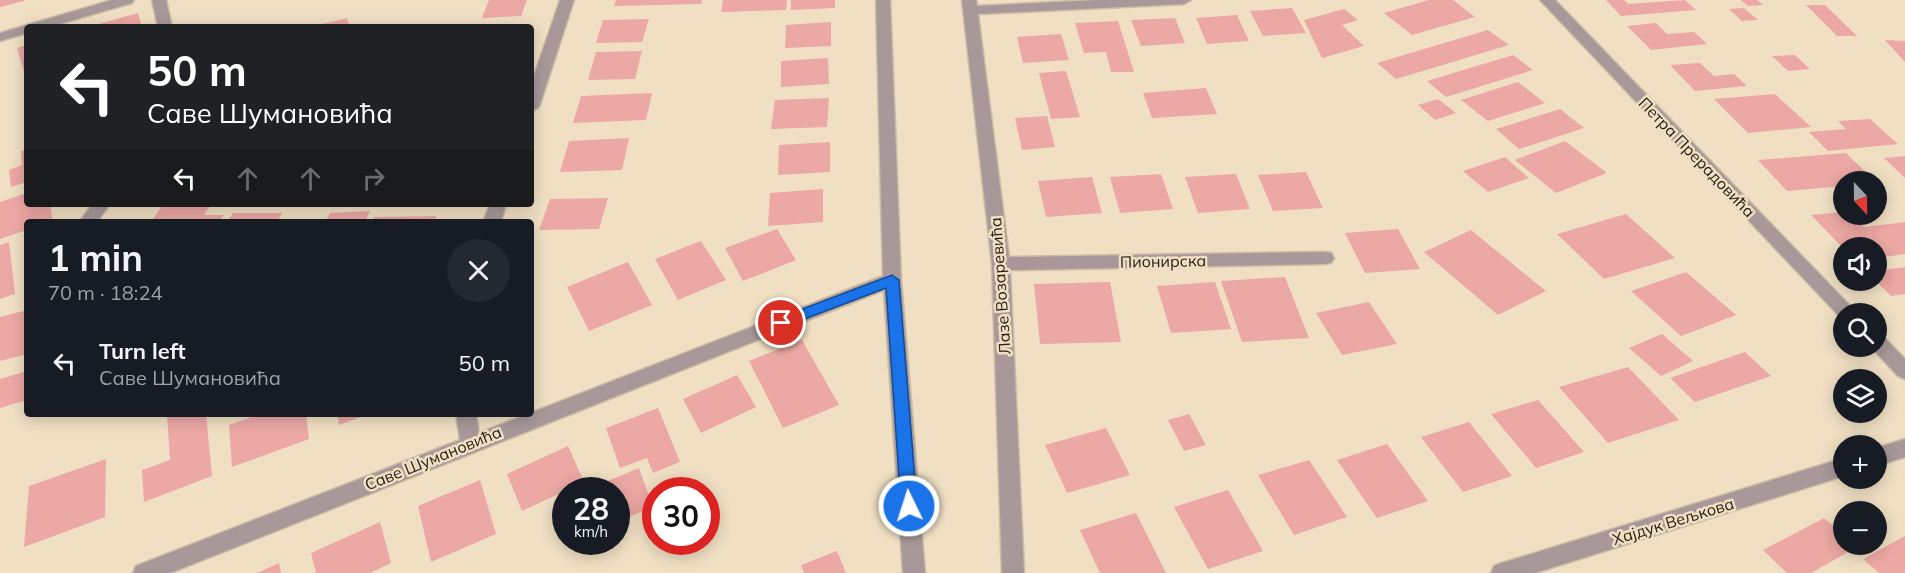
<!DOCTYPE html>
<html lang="en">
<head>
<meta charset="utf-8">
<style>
  body { margin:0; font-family:Mulish,sans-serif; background:#242831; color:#f1f3f6; height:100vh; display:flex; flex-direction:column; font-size:22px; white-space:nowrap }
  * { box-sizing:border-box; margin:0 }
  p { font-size:20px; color:#9ea1a6 }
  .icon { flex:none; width:33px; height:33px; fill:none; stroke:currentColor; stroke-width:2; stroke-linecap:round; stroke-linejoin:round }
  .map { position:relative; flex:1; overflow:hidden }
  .side { position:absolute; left:24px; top:219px; width:510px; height:198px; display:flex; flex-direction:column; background:#171b24; border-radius:6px; box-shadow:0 3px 15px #0003 }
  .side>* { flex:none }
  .guide { position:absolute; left:24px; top:24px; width:510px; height:183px; border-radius:6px; box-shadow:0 3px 15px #0003; background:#202124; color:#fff; overflow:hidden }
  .needle { width:39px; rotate:158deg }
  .tools { position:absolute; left:1833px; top:171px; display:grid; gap:12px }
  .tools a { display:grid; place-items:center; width:54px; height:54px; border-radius:50%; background:#171b24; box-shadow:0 3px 15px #0003; font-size:30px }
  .speed { position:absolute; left:552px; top:477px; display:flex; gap:12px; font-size:30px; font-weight:700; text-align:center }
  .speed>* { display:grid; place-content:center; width:78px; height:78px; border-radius:50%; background:#171b24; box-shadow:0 3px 15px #0003; line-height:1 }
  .speed small { font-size:15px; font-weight:400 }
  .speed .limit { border:9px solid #d22; background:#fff; color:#111 }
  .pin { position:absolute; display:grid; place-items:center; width:51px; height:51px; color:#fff; margin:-26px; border:3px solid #fff; border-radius:50%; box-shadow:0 2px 6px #0007 }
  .me { position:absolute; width:66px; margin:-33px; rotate:356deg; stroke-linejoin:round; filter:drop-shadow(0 0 4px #0008) }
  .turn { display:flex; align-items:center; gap:21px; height:126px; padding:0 24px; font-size:27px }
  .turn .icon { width:78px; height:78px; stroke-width:2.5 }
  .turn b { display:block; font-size:42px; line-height:51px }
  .lanes { display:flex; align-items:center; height:57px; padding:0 24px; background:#0003; justify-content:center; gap:30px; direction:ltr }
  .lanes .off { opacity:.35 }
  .round { display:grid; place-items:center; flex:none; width:63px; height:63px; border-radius:32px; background:#242831 }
  .head { display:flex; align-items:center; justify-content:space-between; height:102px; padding:0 24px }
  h1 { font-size:36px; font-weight:700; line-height:45px }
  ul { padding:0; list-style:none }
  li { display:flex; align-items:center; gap:18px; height:84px; padding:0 24px }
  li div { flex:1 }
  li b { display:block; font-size:22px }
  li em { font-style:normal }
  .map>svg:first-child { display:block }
  .building { fill:#eca8a4 }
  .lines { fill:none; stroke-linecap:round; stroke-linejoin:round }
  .minor-casing { stroke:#ccbda4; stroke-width:3 }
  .minor { fill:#a8989a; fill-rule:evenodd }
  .route { fill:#1a73e8; stroke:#114b97; stroke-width:1.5 }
  .labels { text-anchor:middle; stroke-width:5; stroke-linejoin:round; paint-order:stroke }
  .street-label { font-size:16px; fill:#262016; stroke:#f0dfc3 }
</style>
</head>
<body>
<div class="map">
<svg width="1905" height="573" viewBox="0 0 1905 573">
  <rect width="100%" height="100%" fill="#f0dfc3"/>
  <!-- building -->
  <path class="building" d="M0 0H24V1L0 7Z
    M489 0H527L521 16 482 18Z
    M616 0H702L701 4 614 6Z
    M723 0H787L786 10 721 12Z
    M791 0H835V8L791 10Z
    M1429 0H1453L1475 17 1412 35 1384 13Z
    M1606 0H1624L1628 4 1685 0 1696 10 1621 16Z
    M1741 0H1757L1763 5 1748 6Z
    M1806 5H1825L1857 36H1837Z
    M1292 8 1306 33 1263 36 1250 11Z
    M1744 8 1758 20 1742 21 1729 9Z
    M1344 9 1358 20 1342 25 1364 46 1322 58 1304 20Z
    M138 13 142 27H92V26Z
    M1237 15 1249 41 1207 44 1196 18Z
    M347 18 350 27H314V26Z
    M1175 18 1185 43 1141 46 1131 20Z
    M649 19 642 42 596 43 603 20Z
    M1118 21 1134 72H1111L1106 52 1084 53 1075 23Z
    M831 22V46L785 48 786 25Z
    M1656 23 1667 34 1694 32 1707 44 1651 50 1627 26Z
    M1488 30 1509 45 1396 79 1377 63Z
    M1061 34 1069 60 1023 63 1017 37Z
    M1885 40 1905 41V62Z
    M27 45V74L25 75 17 48Z
    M642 51 635 79 588 80 596 52Z
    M1513 55 1533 70 1446 97 1427 81Z
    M1795 55 1810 69 1788 71 1772 56Z
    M828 58 829 84 781 87V61Z
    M1700 63 1714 76 1734 74 1747 86 1695 91 1670 65Z
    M1066 71 1080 117 1051 119 1039 73Z
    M1518 82 1545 103 1488 121 1461 100Z
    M1206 88 1217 114 1152 118 1143 93Z
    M652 93 646 120 573 123 581 96Z
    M1775 94 1811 127 1748 133 1714 99Z
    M829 98 827 127 771 129 775 100Z
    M1438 99 1456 113 1435 120 1418 105Z
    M1560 109 1584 128 1519 149 1496 129Z
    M1047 116 1055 147 1022 150 1015 118Z
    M1870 119 1898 144 1828 151 1809 132 1846 129 1838 121Z
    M629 138 622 170 560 172 569 141Z
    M1565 141 1607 173 1556 193 1515 160Z
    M830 142V172L778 175 779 145Z
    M27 149V182L11 187 9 170 22 165 21 151Z
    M1846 153 1876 182H1844V186L1787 191 1758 160Z
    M1905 156V178L1884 158Z
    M1505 157 1529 178 1488 192 1463 171Z
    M1306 172 1323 208 1273 211 1258 175Z
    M1161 174 1173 209 1120 213 1110 177Z
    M1236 174 1250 209 1198 213 1185 177Z
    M1092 177 1102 213 1046 217 1038 181Z
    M823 189V222L768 226 770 193Z
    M27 193V204H50L53 221 27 222V230L0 239V202Z
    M608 198 599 229 539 230 550 199Z
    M163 204H212L204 215H224L219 222H151Z
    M370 211 365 222H325L330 213Z
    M1844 212V214H1851L1864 227 1905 222V254L1876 258V248H1843L1811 215Z
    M233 213H282L277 222H227Z
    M1626 214 1675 258 1604 279 1557 234Z
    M437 216 434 222H372L374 217Z
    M777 229 796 260 743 281 725 248Z
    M1398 229 1420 269 1365 273 1345 233Z
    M1471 230 1483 240 1546 291 1498 315 1424 252Z
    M701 241 726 280 678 300 655 259Z
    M9 242 15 294 0 299V245Z
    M628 262 652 305 589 331 567 287Z
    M1905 267V294L1891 296 1876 281V271Z
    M1686 272 1736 315 1681 336 1631 291Z
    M1285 277 1309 338 1242 342 1221 281Z
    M1110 282 1121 342 1040 344 1034 284Z
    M1215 282 1231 329 1171 333 1157 286Z
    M1369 302 1397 344 1342 355 1316 313Z
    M27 310V354L0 361V317Z
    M1662 334 1693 361 1661 376 1629 348Z
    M802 340 839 405 783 428 749 361Z
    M1745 352 1771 376 1695 402 1670 378Z
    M1628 367 1679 420 1608 443 1559 387Z
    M27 371V400L0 408V379Z
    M737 375 756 407 701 433 683 399Z
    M1538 400 1584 452 1536 468 1491 414Z
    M658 408 680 462 653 473 647 458 620 468 606 428Z
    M167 414H206L212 476 144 502 142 470 170 460Z
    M260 414H306L309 439 232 467 229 425Z
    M337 414H369L339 425Z
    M1189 414 1206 445 1184 451 1168 420Z
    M1469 422 1512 476 1463 492 1421 437Z
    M1106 428 1130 475 1067 493 1045 445Z
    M1387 444 1428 501 1377 518 1337 460Z
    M568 446 584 482 522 511 507 474Z
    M106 459 105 517 24 547 29 486Z
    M1309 460 1347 517 1294 535 1258 475Z
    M639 468 653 507 616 522V490H592L591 488Z
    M480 480 496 534 431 562 418 506Z
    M1228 490 1263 551 1208 569 1174 507Z
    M1136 513 1166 573H1100L1080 530Z
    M1824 518 1844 535V544H1854L1857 547 1811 573H1787L1763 550Z
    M380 522 391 563 370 573H316L311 553Z
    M1905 536V573H1879L1863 559Z
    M837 551 846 573H804L801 565Z
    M279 563 281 573H257Z"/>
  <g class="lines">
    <defs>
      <path id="minor" d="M112 0H134L132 3 49 27H27V33L0 41V33Z
        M152 0H166L172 27H158Z
        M560 0H574L539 107 531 112V85Z
        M876 0H890L901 280 925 573H903L884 290 170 573H133L136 566 460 440 456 414H476L479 433 883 276Z
        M962 0H976L977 6 1097 0H1191L1184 4 978 14 1009 257 1325 252 1331 253 1334 258 1331 263 1325 264 1010 270 1024 573H1002L992 264Z
        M1540 0H1555L1858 314H1844L1842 319Z
        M93 204H110L97 222H79Z
        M490 204H506L501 222H483Z
        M1876 334 1883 336 1905 359V379L1898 376 1870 346H1876Z
        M1905 439V457L1876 466V448Z
        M1844 458V476L1535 573H1491L1494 566 1502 563Z"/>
    </defs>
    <!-- minor casing -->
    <use href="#minor" class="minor-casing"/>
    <!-- minor -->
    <use href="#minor" class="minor"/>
  </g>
  <!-- route -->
  <path class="route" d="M892 275 899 280 917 506 914 511 909 513 903 511 901 506 886 288 781 328 774 323 776 319Z"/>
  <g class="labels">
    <!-- street labels -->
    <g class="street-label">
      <text transform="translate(1697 157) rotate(46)" y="6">Петра Прерадовића</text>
      <text transform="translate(1163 261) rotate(-1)" y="6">Пионирска</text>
      <text transform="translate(1000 286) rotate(-94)" y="6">Лазе Возаревића</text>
      <text transform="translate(433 458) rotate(-22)" y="6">Саве Шумановића</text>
      <text transform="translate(1673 521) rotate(-17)" y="6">Хајдук Вељкова</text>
    </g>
  </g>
</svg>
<div class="tools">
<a><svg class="needle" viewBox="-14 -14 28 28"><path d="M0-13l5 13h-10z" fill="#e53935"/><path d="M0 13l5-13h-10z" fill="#9ea1a6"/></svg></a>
<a><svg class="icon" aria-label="sound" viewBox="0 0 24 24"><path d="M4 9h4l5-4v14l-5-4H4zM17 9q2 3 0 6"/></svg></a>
<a><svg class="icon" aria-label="search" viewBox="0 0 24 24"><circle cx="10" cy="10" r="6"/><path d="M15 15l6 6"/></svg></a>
<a><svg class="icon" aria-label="layers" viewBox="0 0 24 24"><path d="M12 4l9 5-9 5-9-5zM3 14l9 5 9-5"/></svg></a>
<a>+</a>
<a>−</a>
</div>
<div class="speed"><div>28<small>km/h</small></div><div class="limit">30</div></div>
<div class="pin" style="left:781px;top:323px;background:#d93025"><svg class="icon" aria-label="arrive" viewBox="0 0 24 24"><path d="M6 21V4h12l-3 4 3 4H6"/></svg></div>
<svg class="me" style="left:909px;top:506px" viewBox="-20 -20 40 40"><circle r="17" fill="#1a73e8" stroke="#fff" stroke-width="3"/><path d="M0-11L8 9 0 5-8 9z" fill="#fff"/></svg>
<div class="guide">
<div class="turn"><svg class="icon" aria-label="left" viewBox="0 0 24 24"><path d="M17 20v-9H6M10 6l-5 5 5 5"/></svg><div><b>50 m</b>Саве Шумановића</div></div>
<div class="lanes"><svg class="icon" aria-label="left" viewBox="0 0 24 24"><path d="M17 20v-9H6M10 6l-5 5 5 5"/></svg><svg class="icon off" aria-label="ahead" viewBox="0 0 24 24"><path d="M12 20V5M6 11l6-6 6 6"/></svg><svg class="icon off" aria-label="ahead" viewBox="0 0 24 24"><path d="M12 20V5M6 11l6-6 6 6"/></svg><svg class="icon off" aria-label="right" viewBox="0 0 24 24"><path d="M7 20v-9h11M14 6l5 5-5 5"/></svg></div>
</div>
<section class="side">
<div class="head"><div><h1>1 min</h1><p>70 m · 18:24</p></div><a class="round"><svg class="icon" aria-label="close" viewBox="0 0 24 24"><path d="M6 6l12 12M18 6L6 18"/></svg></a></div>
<ul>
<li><svg class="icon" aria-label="left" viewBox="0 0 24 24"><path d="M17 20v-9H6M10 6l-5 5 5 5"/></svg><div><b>Turn left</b><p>Саве Шумановића</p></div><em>50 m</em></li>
</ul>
</section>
</div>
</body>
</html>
